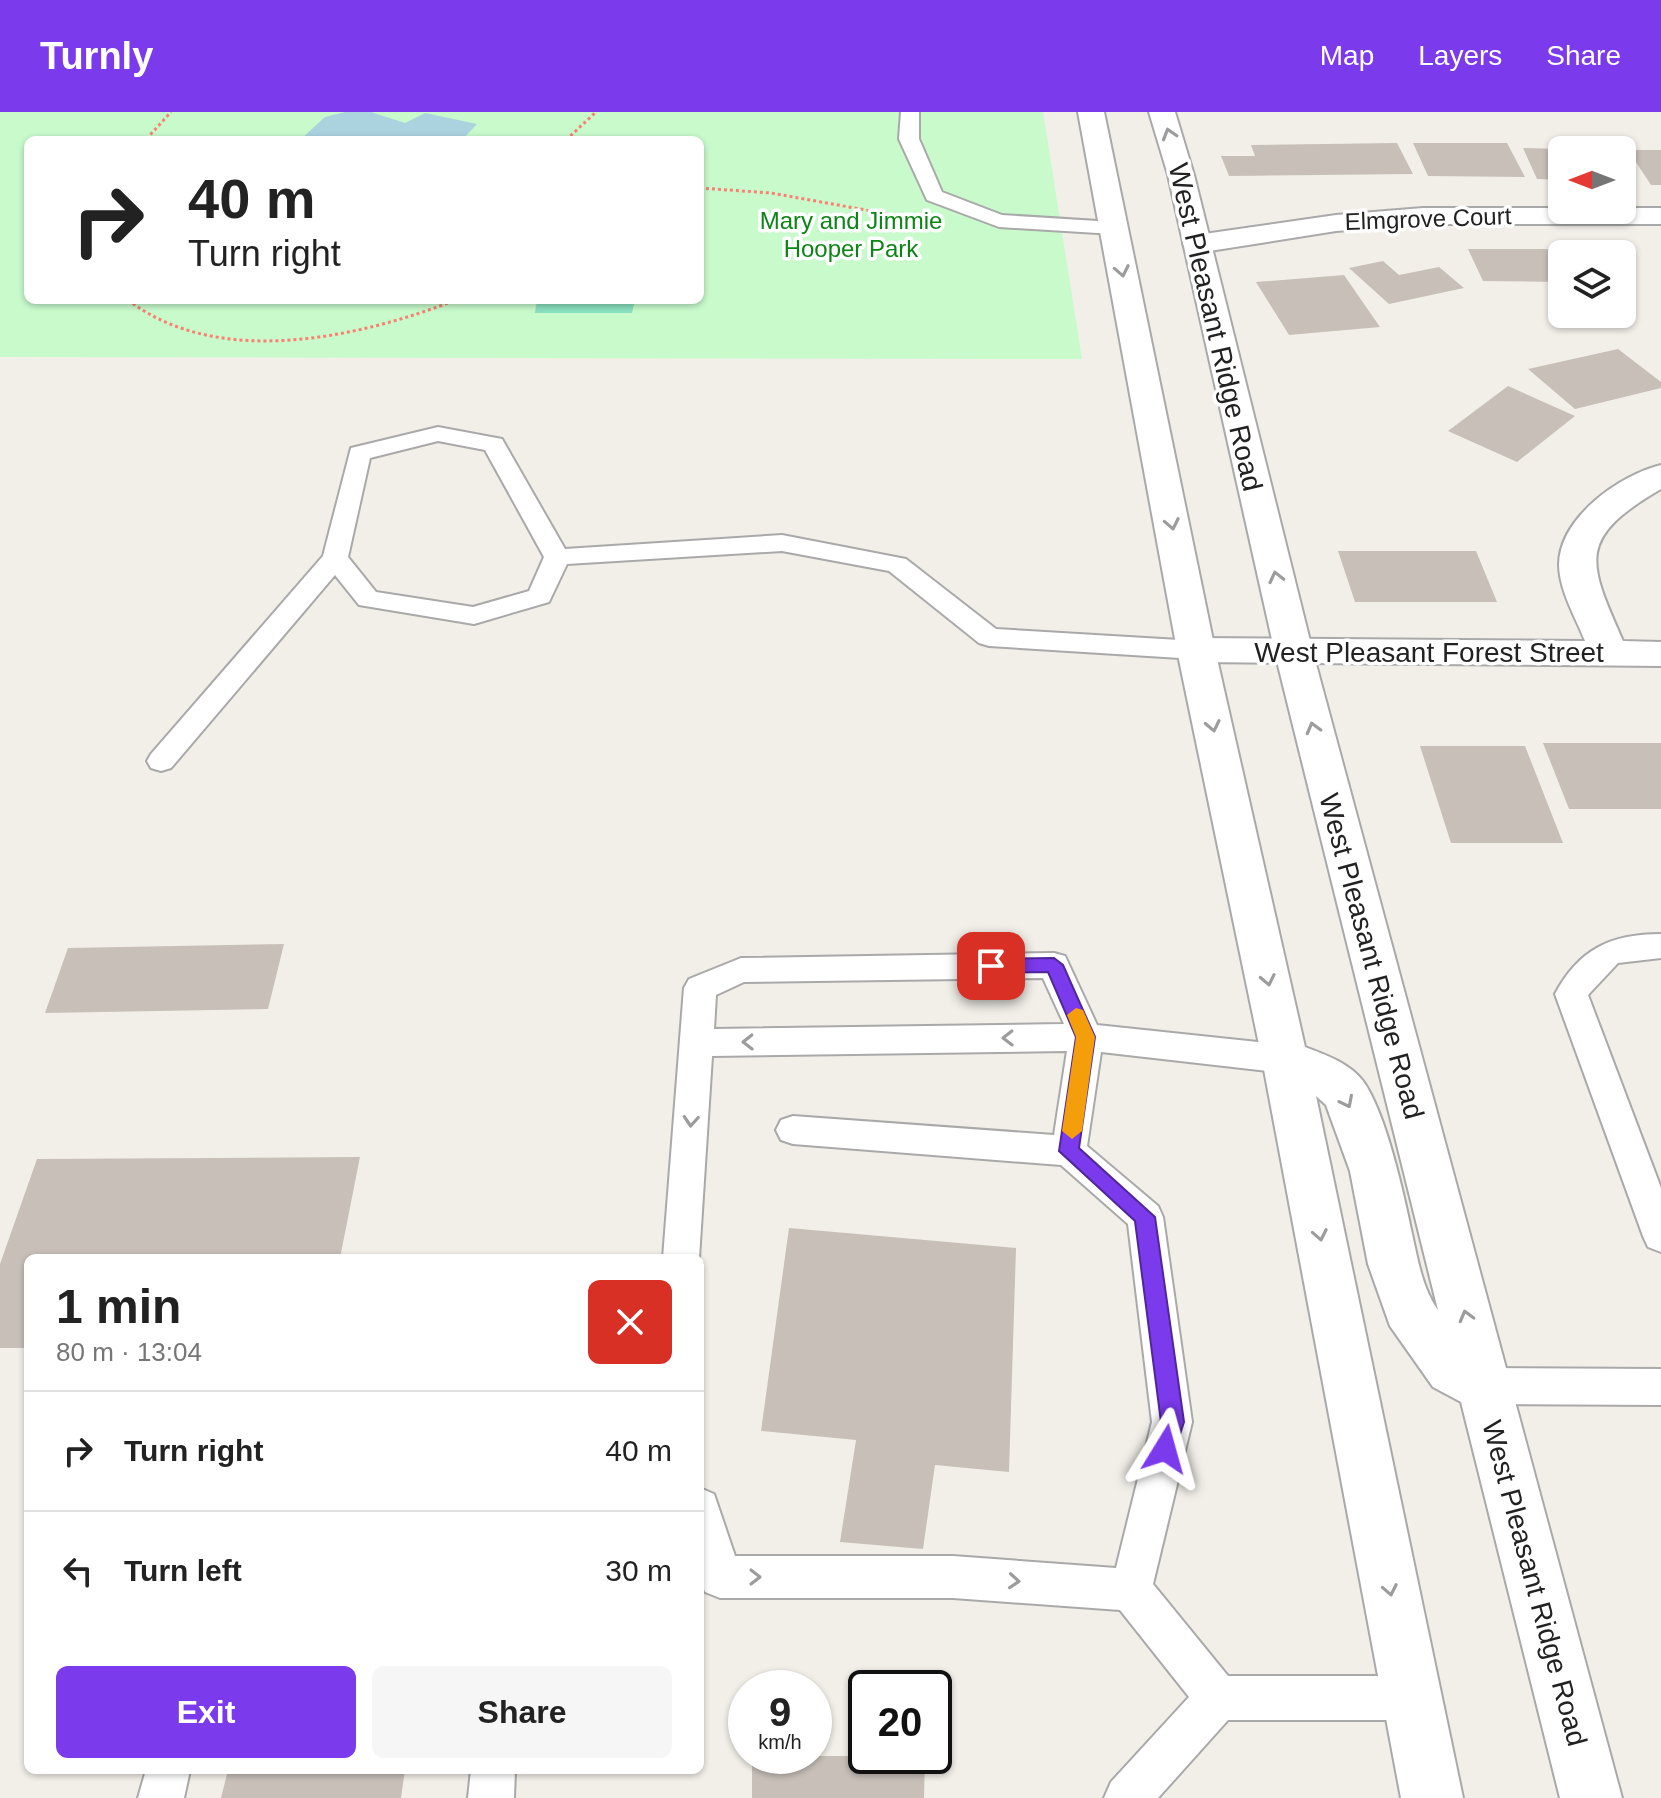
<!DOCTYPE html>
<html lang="en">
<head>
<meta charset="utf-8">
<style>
  body { margin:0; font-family:Arial,sans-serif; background:#f6f6f6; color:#222; height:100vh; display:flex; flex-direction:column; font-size:30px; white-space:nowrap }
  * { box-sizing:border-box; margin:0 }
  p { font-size:26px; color:#767676 }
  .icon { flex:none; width:44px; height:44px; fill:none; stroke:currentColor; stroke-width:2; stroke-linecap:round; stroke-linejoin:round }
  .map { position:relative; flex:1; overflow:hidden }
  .sheet { position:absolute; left:24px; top:1142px; width:680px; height:520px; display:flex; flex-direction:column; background:#fff; border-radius:12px; box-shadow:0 2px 6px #0004 }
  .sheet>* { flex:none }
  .top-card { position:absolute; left:24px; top:24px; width:680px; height:168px; border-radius:12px; box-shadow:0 2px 6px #0004; background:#fff; color:#222; overflow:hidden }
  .needle { width:52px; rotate:270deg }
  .buttons { position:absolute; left:1548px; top:24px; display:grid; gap:16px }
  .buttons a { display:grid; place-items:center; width:88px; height:88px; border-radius:12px; background:#fff; box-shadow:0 2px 6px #0004; font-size:40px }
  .speed { position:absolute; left:728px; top:1558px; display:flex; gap:16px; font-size:40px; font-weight:700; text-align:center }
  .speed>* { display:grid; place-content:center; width:104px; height:104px; border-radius:50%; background:#fff; box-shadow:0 2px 6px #0004; line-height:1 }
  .speed small { font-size:20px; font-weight:400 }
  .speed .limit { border:4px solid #111; border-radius:12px; background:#fff; color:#111 }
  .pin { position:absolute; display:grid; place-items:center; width:68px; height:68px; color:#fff; margin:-34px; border-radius:16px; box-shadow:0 4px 12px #0006 }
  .me { position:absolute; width:88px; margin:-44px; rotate:8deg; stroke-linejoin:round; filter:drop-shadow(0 0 6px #0008) }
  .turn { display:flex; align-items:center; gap:28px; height:168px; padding:0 32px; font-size:36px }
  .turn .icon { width:104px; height:104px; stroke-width:2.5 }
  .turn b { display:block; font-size:56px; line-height:68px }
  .round { display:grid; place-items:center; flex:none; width:84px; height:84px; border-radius:12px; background:#f6f6f6 }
  .overview { display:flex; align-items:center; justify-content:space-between; height:136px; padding:0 32px }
  h1 { font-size:48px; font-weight:800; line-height:60px }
  .action { display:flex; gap:16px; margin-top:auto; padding:16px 32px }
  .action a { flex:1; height:92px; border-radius:12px; background:#7c3aed; color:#fff; font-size:32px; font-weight:800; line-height:92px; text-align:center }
  .action a+a { background:#f6f6f6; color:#222 }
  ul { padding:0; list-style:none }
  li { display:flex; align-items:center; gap:24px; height:120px; padding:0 32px; border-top:2px solid #e0e0e0 }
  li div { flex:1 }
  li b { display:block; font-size:30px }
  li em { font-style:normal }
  header { display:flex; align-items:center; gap:48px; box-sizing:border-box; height:112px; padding:0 40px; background:#7c3aed; color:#fff }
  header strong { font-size:38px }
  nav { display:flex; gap:44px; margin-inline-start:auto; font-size:28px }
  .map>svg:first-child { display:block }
  .park { fill:#c8facc; fill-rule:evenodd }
  .pitch { fill:#88e0be }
  .water { fill:#aad3df }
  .building { fill:#c7bfb8 }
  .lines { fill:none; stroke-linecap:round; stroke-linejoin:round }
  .service-casing { stroke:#a9a9a9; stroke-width:4 }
  .minor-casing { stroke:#a9a9a9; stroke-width:4 }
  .tertiary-casing { stroke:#a9a9a9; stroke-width:4 }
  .path { stroke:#fa8072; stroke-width:3; stroke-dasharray:3 3; stroke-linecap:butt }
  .service { fill:#fff; fill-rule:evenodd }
  .minor { fill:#fff; fill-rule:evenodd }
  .tertiary { fill:#fff; fill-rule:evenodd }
  .oneway { stroke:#9c9c9c }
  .route { fill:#7c3aed; stroke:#51269a; stroke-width:2 }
  .slow { fill:#f59e0b }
  .labels { text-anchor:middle; stroke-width:7; stroke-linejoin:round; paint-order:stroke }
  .far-street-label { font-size:24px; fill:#222; stroke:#fff }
  .far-park-label { font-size:24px; fill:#0c8416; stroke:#fff }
  .street-label { font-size:28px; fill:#222; stroke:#fff }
</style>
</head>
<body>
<header>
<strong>Turnly</strong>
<nav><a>Map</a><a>Layers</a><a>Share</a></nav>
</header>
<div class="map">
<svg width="1661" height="1686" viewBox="0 0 1661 1686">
  <rect width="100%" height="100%" fill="#f2efe9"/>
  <!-- park -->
  <path class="park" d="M0 0H1043L1082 247 0 245ZM28 28H700V188H28Z"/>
  <!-- pitch -->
  <path class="pitch" d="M537 188H635L632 201H535Z"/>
  <!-- water -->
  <path class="water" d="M345 0H371L405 11 425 1 477 12 462 28H300L325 5Z"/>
  <!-- building -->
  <path class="building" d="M1397 31 1413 62 1229 64 1221 44H1255L1251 33Z
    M1413 31H1507L1525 65 1428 64Z
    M1523 36 1562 37V68L1537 67Z
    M1628 38H1661V73H1651Z
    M1468 137H1567L1570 142H1562V170L1483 169Z
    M1383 149 1399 163 1439 155 1464 176 1389 192 1349 156Z
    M1344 163 1380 215 1289 223 1256 170Z
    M1618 237 1661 270V276L1575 297 1528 257Z
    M1508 274 1575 304 1517 350 1448 319Z
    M1338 439H1476L1497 490H1355Z
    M1543 631H1661V697H1569Z
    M1420 634H1525L1563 731H1451Z
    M284 832 268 897 45 901 68 836Z
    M360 1045 340 1146H28V1236H0V1152L37 1047Z
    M789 1116 1016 1136 1009 1360 935 1353 923 1437 840 1430 856 1328 761 1319Z
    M752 1644H925L924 1686H752Z
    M228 1658H405L401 1686H221Z"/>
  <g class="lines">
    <defs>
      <path id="service" d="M901 0H919V27L942 80 1002 103 1114 110 1124 116 1114 122 999 115 927 88 899 27Z
        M438 315 502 327 565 437 782 423 906 447 996 517 1196 529 1206 532 1210 538 1206 544 1196 547 989 534 979 531 889 459 782 439 567 452 549 490 474 512 359 493 335 463 171 656 161 659 151 656 147 649 151 642 323 444 351 336ZM438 329 485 338 544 445 529 479 473 495 376 480 348 445 370 346Z
        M1661 822V846L1618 851 1588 883 1661 1076V1140L1648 1135 1643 1124 1555 882C1579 837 1611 822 1661 822Z
        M1054 841 1065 844 1097 913 1285 933 1297 937 1302 947 1297 957 1285 961 1101 940 1087 1034 1158 1094 1163 1105 1192 1310 1153 1472 1228 1564H1411L1426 1571 1433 1586 1426 1601 1411 1608H1228L1158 1686H1104L1111 1670 1189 1585 1120 1498 953 1486H720L705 1480 700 1467V1376L714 1382 735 1444H953L1116 1456 1152 1310 1128 1112 1061 1053 793 1032 781 1028 776 1018 781 1008 793 1004 1054 1023 1067 939 712 944 699 1146H663L684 876 689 867 741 846ZM1043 866 1064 912 714 917 716 883 744 870Z
        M1484 1256 1661 1257V1293L1484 1292 1470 1287 1465 1274 1470 1261Z
        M146 1658H190L184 1686H138Z
        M471 1658H515L514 1686H468Z"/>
      <path id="minor" d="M1423 96H1661V112H1423L1336 119 1197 141 1187 138 1183 132 1187 126 1197 123 1336 103Z
        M1661 353V377C1577 426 1587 448 1623 529L1661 530V554L1196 550 1183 547 1177 538 1183 529 1196 526 1585 529C1576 506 1559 478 1559 452 1560 405 1620 363 1661 353Z"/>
      <path id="tertiary" d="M1078 0H1104L1215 538 1305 935C1326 943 1349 951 1363 969 1386 1001 1404 1083 1412 1122 1418 1148 1422 1176 1438 1198L1275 541 1168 63 1149 0H1175L1194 63 1313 541 1622 1686H1560L1461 1290 1433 1275 1390 1214 1368 1152 1350 1059 1326 993 1316 984 1463 1686H1401L1262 947 1177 538Z"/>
    </defs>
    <!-- service casing -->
    <use href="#service" class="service-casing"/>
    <!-- minor casing -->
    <use href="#minor" class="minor-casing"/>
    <!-- tertiary casing -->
    <use href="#tertiary" class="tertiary-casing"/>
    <!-- path -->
    <path class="path" d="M152 28 150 23 171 0
      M566 28 596 0
      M700 76 771 81 888 102
      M128 188C218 257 358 226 456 188"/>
    <!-- service -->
    <use href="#service" class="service"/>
    <!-- minor -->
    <use href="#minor" class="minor"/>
    <!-- tertiary -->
    <use href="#tertiary" class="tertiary"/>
  </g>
  <!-- one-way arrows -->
  <defs><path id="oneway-chevron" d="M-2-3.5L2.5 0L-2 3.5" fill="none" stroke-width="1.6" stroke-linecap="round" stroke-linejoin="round" transform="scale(2)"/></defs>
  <g class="oneway">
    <use href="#oneway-chevron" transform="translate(1169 22) rotate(-107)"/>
    <use href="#oneway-chevron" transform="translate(1122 159) rotate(79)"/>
    <use href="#oneway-chevron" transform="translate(1172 412) rotate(79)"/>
    <use href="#oneway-chevron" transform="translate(1276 465) rotate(-103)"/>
    <use href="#oneway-chevron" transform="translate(1213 614) rotate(78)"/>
    <use href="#oneway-chevron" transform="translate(1313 616) rotate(-105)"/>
    <use href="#oneway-chevron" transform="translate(1268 868) rotate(78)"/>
    <use href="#oneway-chevron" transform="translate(1008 926) rotate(179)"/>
    <use href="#oneway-chevron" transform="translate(748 930) rotate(179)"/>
    <use href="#oneway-chevron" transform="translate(1347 990) rotate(63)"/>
    <use href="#oneway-chevron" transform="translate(691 1009) rotate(94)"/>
    <use href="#oneway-chevron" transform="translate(1320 1123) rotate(79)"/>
    <use href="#oneway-chevron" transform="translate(1466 1204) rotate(-105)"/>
    <use href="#oneway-chevron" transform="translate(755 1465)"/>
    <use href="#oneway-chevron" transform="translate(1014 1469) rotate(4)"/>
    <use href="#oneway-chevron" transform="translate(1390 1478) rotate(79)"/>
  </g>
  <!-- route -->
  <path class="route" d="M1054 846 1063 853 1095 925 1079 1036 1155 1105 1184 1310 1173 1344 1165 1348 1157 1344 1154 1337 1161 1310 1135 1109 1059 1039 1076 925 1048 860 991 861 982 854 991 847Z"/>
  <!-- slow -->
  <path class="slow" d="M1076 896 1083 898 1095 925 1082 1019 1072 1027 1062 1019 1076 925 1067 903Z"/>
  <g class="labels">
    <!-- far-street labels -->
    <g class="far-street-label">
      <text transform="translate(1428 107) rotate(-2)" y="8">Elmgrove Court</text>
    </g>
    <!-- far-park labels -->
    <g class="far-park-label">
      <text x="851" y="117">Mary and Jimmie<tspan x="851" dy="28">Hooper Park</tspan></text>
    </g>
    <!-- street labels -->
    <g class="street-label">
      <text transform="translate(1216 215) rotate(77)" y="10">West Pleasant Ridge Road</text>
      <text x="1429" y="550">West Pleasant Forest Street</text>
      <text transform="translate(1372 844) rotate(75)" y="10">West Pleasant Ridge Road</text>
      <text transform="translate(1535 1471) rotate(75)" y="10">West Pleasant Ridge Road</text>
    </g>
  </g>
</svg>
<div class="buttons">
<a><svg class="needle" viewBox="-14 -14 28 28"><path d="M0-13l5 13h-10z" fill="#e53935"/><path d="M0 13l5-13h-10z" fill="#767676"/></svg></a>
<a><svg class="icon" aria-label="layers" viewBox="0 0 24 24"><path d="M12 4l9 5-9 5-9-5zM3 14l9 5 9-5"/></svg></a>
</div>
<div class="speed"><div>9<small>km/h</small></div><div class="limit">20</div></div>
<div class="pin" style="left:991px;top:854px;background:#d93025"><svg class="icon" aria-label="arrive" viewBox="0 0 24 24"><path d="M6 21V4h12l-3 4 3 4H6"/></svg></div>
<svg class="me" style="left:1165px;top:1337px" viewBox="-20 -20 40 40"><path d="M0-17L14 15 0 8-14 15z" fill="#7c3aed" stroke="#fff" stroke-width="4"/></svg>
<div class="top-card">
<div class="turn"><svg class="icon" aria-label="right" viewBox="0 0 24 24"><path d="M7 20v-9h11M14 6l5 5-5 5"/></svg><div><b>40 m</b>Turn right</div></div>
</div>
<section class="sheet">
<div class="overview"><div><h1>1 min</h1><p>80 m · 13:04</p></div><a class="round" style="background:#d93025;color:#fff"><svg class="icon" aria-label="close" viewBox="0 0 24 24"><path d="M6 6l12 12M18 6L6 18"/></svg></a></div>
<ul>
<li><svg class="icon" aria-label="right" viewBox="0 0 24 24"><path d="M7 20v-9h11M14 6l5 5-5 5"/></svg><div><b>Turn right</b></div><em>40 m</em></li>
<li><svg class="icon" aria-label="left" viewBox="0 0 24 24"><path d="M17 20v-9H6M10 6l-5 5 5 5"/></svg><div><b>Turn left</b></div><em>30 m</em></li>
</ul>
<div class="action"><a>Exit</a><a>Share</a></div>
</section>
</div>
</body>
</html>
